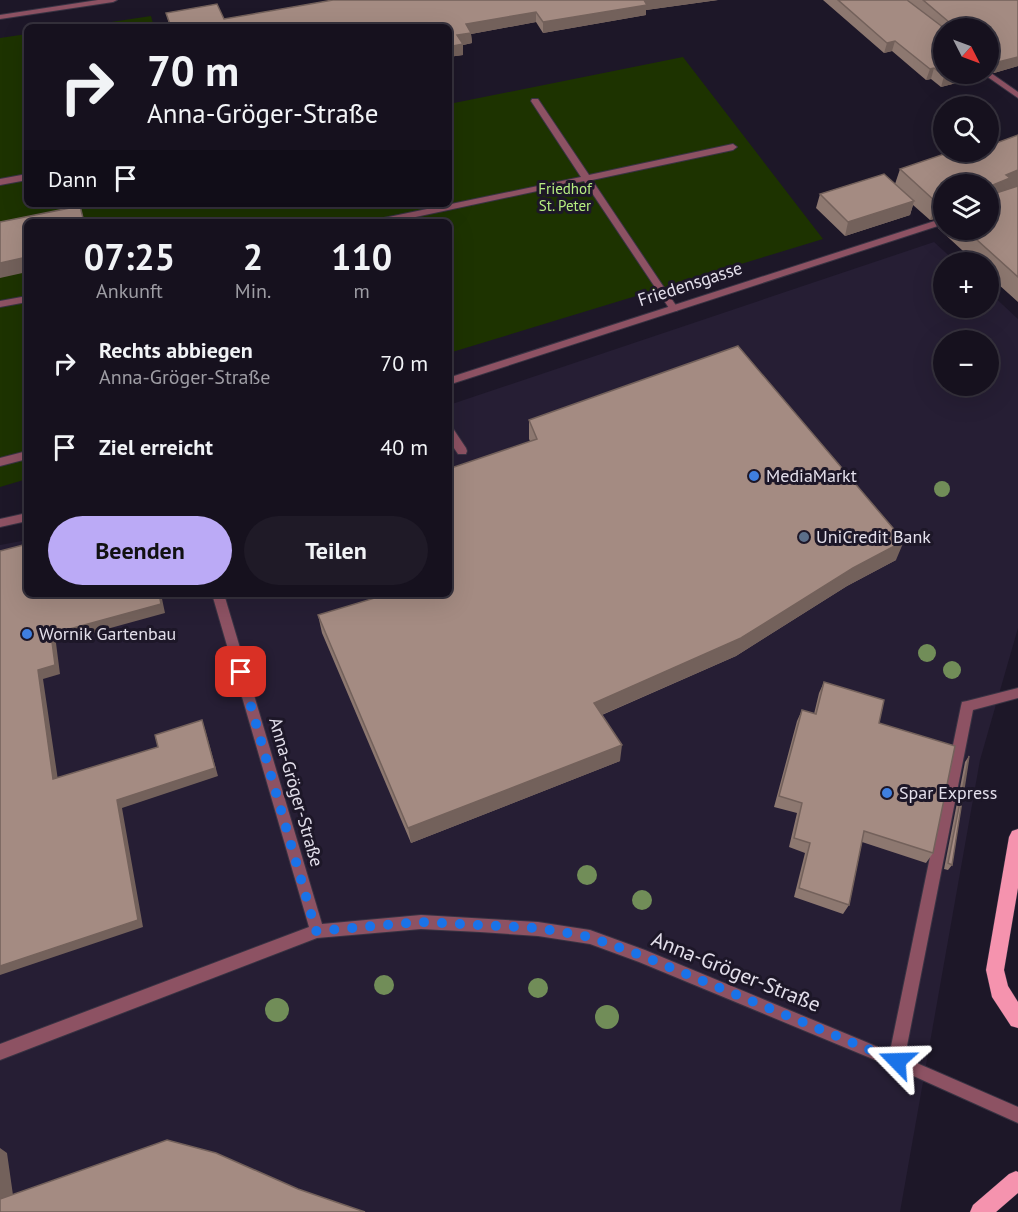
<!DOCTYPE html>
<html lang="de">
<head>
<meta charset="utf-8">
<style>
  body { margin:0; font-family:"PT Sans",sans-serif; background:#1f1a27; color:#f1f3f6; height:100vh; display:flex; flex-direction:column; font-size:22px; white-space:nowrap }
  * { box-sizing:border-box; margin:0 }
  p { font-size:20px; color:#9e9da4 }
  .icon { flex:none; width:33px; height:33px; fill:none; stroke:currentColor; stroke-width:2; stroke-linecap:round; stroke-linejoin:round }
  .map { position:relative; flex:1; overflow:hidden }
  .details { position:absolute; left:24px; top:219px; width:428px; height:378px; display:flex; flex-direction:column; background:#16111e; border-radius:9px; box-shadow:0 6px 24px #0002,0 0 0 2px #35313c }
  .details>* { flex:none }
  .hud { position:absolute; left:24px; top:24px; width:428px; height:183px; border-radius:9px; box-shadow:0 6px 24px #0002,0 0 0 2px #35313c; background:#16111e; color:#f1f3f6; overflow:hidden }
  .needle { width:39px; rotate:132deg }
  .controls { position:absolute; left:933px; top:18px; display:grid; gap:12px }
  .controls a { display:grid; place-items:center; width:66px; height:66px; border-radius:50%; background:#16111e; box-shadow:0 6px 24px #0002,0 0 0 2px #35313c; font-size:30px }
  .pin { position:absolute; display:grid; place-items:center; width:51px; height:51px; color:#fff; margin:-26px; border-radius:12px; box-shadow:0 3px 9px #0006 }
  .me { position:absolute; width:66px; margin:-33px; rotate:292deg; stroke-linejoin:round; filter:drop-shadow(0 0 4px #0008) }
  .turn { display:flex; align-items:center; gap:21px; height:126px; padding:0 24px; font-size:27px }
  .turn .icon { width:78px; height:78px; stroke-width:2.5 }
  .turn b { display:block; font-size:42px; line-height:51px }
  .then { display:flex; align-items:center; height:57px; padding:0 24px; background:#0003; gap:12px; font-size:22px }
  .eta { display:flex; justify-content:space-evenly; align-items:center; height:102px; text-align:center }
  .eta b { font-size:36px; font-weight:700; line-height:42px }
  .action { display:flex; gap:12px; margin-top:auto; padding:12px 24px }
  .action a { flex:1; height:69px; border-radius:36px; background:#bbaaf6; color:#111; font-size:24px; font-weight:700; line-height:69px; text-align:center }
  .action a+a { background:#1f1a27; color:#f1f3f6 }
  ul { padding:0; list-style:none }
  li { display:flex; align-items:center; gap:18px; height:84px; padding:0 24px }
  li div { flex:1 }
  li b { display:block; font-size:22px }
  li em { font-style:normal }
  .map>svg:first-child { display:block }
  .built { fill:#261e34; fill-rule:evenodd }
  .green { fill:#1d3300 }
  .lines { fill:none; stroke-linecap:round; stroke-linejoin:round }
  .service-casing { stroke:#393343; stroke-width:2 }
  .minor-casing { stroke:#393343; stroke-width:2 }
  .primary-casing { stroke:#393343; stroke-width:1 }
  .service { fill:#8d5263; fill-rule:evenodd }
  .minor { fill:#8d5263; fill-rule:evenodd }
  .primary { fill:#f593ae; fill-rule:evenodd }
  .tree { fill:#718d58 }
  .wall { fill:#8d7870; fill-rule:evenodd }
  .shaded-wall { fill:#73615b }
  .building { fill:#a48b82; stroke:#73615b; stroke-width:1.5 }
  .route { stroke:#1a73e8; stroke-width:10; stroke-dasharray:0 18 }
  .shop-dot { fill:#3f7fe0; stroke:#1d1728; stroke-width:2 }
  .service-dot { fill:#5c6f8a; stroke:#1d1728; stroke-width:2 }
  .labels { text-anchor:middle; stroke-width:6; stroke-linejoin:round; paint-order:stroke }
  .far-park-label { font-size:15px; fill:#b6ed80; stroke:#1d1728 }
  .street-label { font-size:18px; fill:#e3dfeb; stroke:#1d1728 }
  .poi-label { font-size:18px; fill:#e3dfeb; stroke:#1d1728; text-anchor:start }
  .near-street-label { font-size:21px; fill:#e3dfeb; stroke:#1d1728 }
</style>
</head>
<body>
<div class="map">
<svg width="1018" height="1212" viewBox="0 0 1018 1212">
  <rect width="100%" height="100%" fill="#1d1728"/>
  <!-- built -->
  <path class="built" d="M934 242 956 262H944V308H988L989 292 1018 319V628L980 760 900 1212H0V545L27 540V594H448L449 405ZM944 340H988V386H944Z"/>
  <!-- green -->
  <path class="green" d="M151 16 154 27H78Z
    M27 34V204H448L449 104 683 57 823 239 449 353 448 222H27V479L0 487V38Z"/>
  <g class="lines">
    <defs>
      <path id="service" d="M532 99H538L589 175 733 144 737 147 733 150 592 180 677 307V311H671L584 181 392 222H374L379 219 581 177 531 101Z
        M27 174V180L0 185V179Z
        M27 296V302L0 307V301Z
        M448 426 452 427 466 448 467 451 466 454H458L448 439Z
        M27 451V459L0 466V458Z
        M1018 688V698L973 710 904 1061 901 1066 896 1069 891 1066 888 1061 961 706 962 702 967 701Z"/>
      <path id="minor" d="M98 0H117L113 2 0 19V15Z
        M988 71 1018 92V98L985 75 988 74Z
        M944 218V224L448 385V378Z
        M27 513V521L0 527V519Z
        M212 594H224L322 924 421 915 538 922 590 930 645 950 919 1064 1018 1107V1123L909 1074 639 962 590 944 538 936 480 932 421 929 317 938 0 1060V1044L309 927Z"/>
      <path id="primary" d="M1018 829V888L1004 970 1008 986 1018 1002V1028L1011 1026 992 997 986 970 1009 837 1012 831Z
        M1016 1171 1018 1172V1193L996 1212H970L973 1205 1009 1174Z"/>
    </defs>
    <!-- service casing -->
    <use href="#service" class="service-casing"/>
    <!-- minor casing -->
    <use href="#minor" class="minor-casing"/>
    <!-- primary casing -->
    <use href="#primary" class="primary-casing"/>
    <!-- service -->
    <use href="#service" class="service"/>
    <!-- minor -->
    <use href="#minor" class="minor"/>
    <!-- primary -->
    <use href="#primary" class="primary"/>
  </g>
  <!-- trees -->
  <g class="tree">
    <circle cx="942" cy="489" r="8"/>
    <circle cx="927" cy="653" r="9"/>
    <circle cx="952" cy="670" r="9"/>
    <circle cx="587" cy="875" r="10"/>
    <circle cx="642" cy="900" r="10"/>
    <circle cx="384" cy="985" r="10"/>
    <circle cx="538" cy="988" r="10"/>
    <circle cx="277" cy="1010" r="12"/>
    <circle cx="607" cy="1017" r="12"/>
  </g>
  <!-- wall -->
  <path class="wall" d="M333 0H718L646 10V15L543 33 536 22 471 34 472 43 463 45V55L448 57V27H170L166 13 224 19Z
    M823 0H1018V66L994 73 988 69V28H944V74H984L983 76 941 87 931 79 926 80 892 51 884 53Z
    M954 159 1018 186 1012 188 1018 186V302L988 275V262H975L938 228 942 217 930 220 913 205 910 215 845 236 816 208 820 194 895 184 900 169ZM944 184 988 230H944Z
    M529 420 896 560 847 586 736 656 602 715 620 761 411 843 322 633 318 615 382 596V594H448L530 441 529 439Z
    M824 682 879 723 933 853 926 863 862 842 849 905 843 914 794 897 805 853 789 847 797 813 774 807 797 721 802 710 814 714 819 693Z
    M969 756 952 865 948 870 944 869 965 762Z"/>
  <!-- shaded-wall -->
  <path class="shaded-wall" d="M647 0H718L646 10V15L543 33V22Z
    M536 12V22L471 34 472 43 463 45V55L448 57V47L466 24Z
    M895 41 892 51 884 53 887 43Z
    M1018 57V66L994 73 998 62Z
    M934 68 931 79 926 80 930 69Z
    M955 74H984L983 76 941 87 944 76Z
    M1018 170V186L1005 191 988 202 993 185 1006 175Z
    M944 200V213L942 217 930 220 936 202Z
    M914 201 910 215 845 236 848 222Z
    M27 257V272L0 278V263Z
    M904 541 896 560 847 586 736 656 592 719 594 703Z
    M159 594H161L165 613 56 643 60 674 43 679 59 787 53 779 38 670 51 634Z
    M202 720 205 729 218 776 122 808 143 927 0 975V966L117 800Z
    M622 745 620 761 411 843 408 828Z
    M0 1148 7 1153 15 1209 0 1201Z"/>
  <!-- building -->
  <path class="building" d="M333 0H647H644L647 5 543 22 536 12 466 24 471 33 457 35 463 44 448 47V27H171L166 13 217 4 224 19Z
    M838 0H907L944 28V74H955L944 76 934 68 930 69 895 41 887 43Z
    M923 0H1018V57L998 62 991 58 988 62V28H949V22Z
    M1018 135V170L1006 175 1010 178 993 185 996 193 1018 186V277L966 230H988V184H944V200L936 202 900 169 947 153 954 159 974 152H988V146Z
    M884 174 914 201 848 222 820 194Z
    M80 206 84 222H27V257L0 263V222Z
    M738 346 904 541 853 568 741 638 594 703 622 745 408 828 318 615 385 595 384 594H448V469L537 439 529 420Z
    M27 544V594H159L161 604 51 634 55 665 38 670 53 779 158 747 155 735 202 720 215 768 117 800 138 920 0 966V551Z
    M824 682 884 700 879 723 955 746 933 853 864 831 849 905 799 888 810 843 794 838 802 803 779 796 802 710 816 714Z
    M969 756 952 865 948 863Z
    M167 1140 216 1153 298 1189 365 1212H0V1199Z"/>
  <g class="lines">
    <!-- route -->
    <path class="route" d="M241 672 316 931 421 922 538 928 590 937 640 955 897 1061"/>
  </g>
  <!-- markers -->
  <g class="shop-dot">
    <circle cx="754" cy="476" r="6"/>
    <circle cx="27" cy="634" r="6"/>
    <circle cx="887" cy="793" r="6"/>
  </g>
  <circle class="service-dot" cx="804" cy="537" r="6"/>
  <g class="labels">
    <!-- far-park labels -->
    <g class="far-park-label">
      <text x="565" y="194">Friedhof<tspan x="565" dy="17">St. Peter</tspan></text>
    </g>
    <!-- street labels -->
    <g class="street-label">
      <text transform="translate(690 284) rotate(-18)" y="6">Friedensgasse</text>
      <text transform="translate(296 792) rotate(74)" y="6">Anna-Gröger-Straße</text>
    </g>
    <!-- poi labels -->
    <g class="poi-label">
      <text x="766" y="482">MediaMarkt</text>
      <text x="816" y="543">UniCredit Bank</text>
      <text x="39" y="640">Wornik Gartenbau</text>
      <text x="899" y="799">Spar Express</text>
    </g>
    <!-- near-street labels -->
    <g class="near-street-label">
      <text transform="translate(736 972) rotate(22)" y="7">Anna-Gröger-Straße</text>
    </g>
  </g>
</svg>
<div class="controls">
<a><svg class="needle" viewBox="-14 -14 28 28"><path d="M0-13l5 13h-10z" fill="#e53935"/><path d="M0 13l5-13h-10z" fill="#9e9da4"/></svg></a>
<a><svg class="icon" aria-label="search" viewBox="0 0 24 24"><circle cx="10" cy="10" r="6"/><path d="M15 15l6 6"/></svg></a>
<a><svg class="icon" aria-label="layers" viewBox="0 0 24 24"><path d="M12 4l9 5-9 5-9-5zM3 14l9 5 9-5"/></svg></a>
<a>+</a>
<a>−</a>
</div>
<div class="pin" style="left:241px;top:672px;background:#d93025"><svg class="icon" aria-label="arrive" viewBox="0 0 24 24"><path d="M6 21V4h12l-3 4 3 4H6"/></svg></div>
<svg class="me" style="left:897px;top:1061px" viewBox="-20 -20 40 40"><path d="M0-17L14 15 0 8-14 15z" fill="#1a73e8" stroke="#fff" stroke-width="4"/></svg>
<div class="hud">
<div class="turn"><svg class="icon" aria-label="right" viewBox="0 0 24 24"><path d="M7 20v-9h11M14 6l5 5-5 5"/></svg><div><b>70 m</b>Anna-Gröger-Straße</div></div>
<div class="then">Dann<svg class="icon" aria-label="arrive" viewBox="0 0 24 24"><path d="M6 21V4h12l-3 4 3 4H6"/></svg></div>
</div>
<section class="details">
<div class="eta">
<div><b>07:25</b><p>Ankunft</p></div>
<div><b>2</b><p>Min.</p></div>
<div><b>110</b><p>m</p></div>
</div>
<ul>
<li><svg class="icon" aria-label="right" viewBox="0 0 24 24"><path d="M7 20v-9h11M14 6l5 5-5 5"/></svg><div><b>Rechts abbiegen</b><p>Anna-Gröger-Straße</p></div><em>70 m</em></li>
<li><svg class="icon" aria-label="arrive" viewBox="0 0 24 24"><path d="M6 21V4h12l-3 4 3 4H6"/></svg><div><b>Ziel erreicht</b></div><em>40 m</em></li>
</ul>
<div class="action"><a>Beenden</a><a>Teilen</a></div>
</section>
</div>
</body>
</html>
